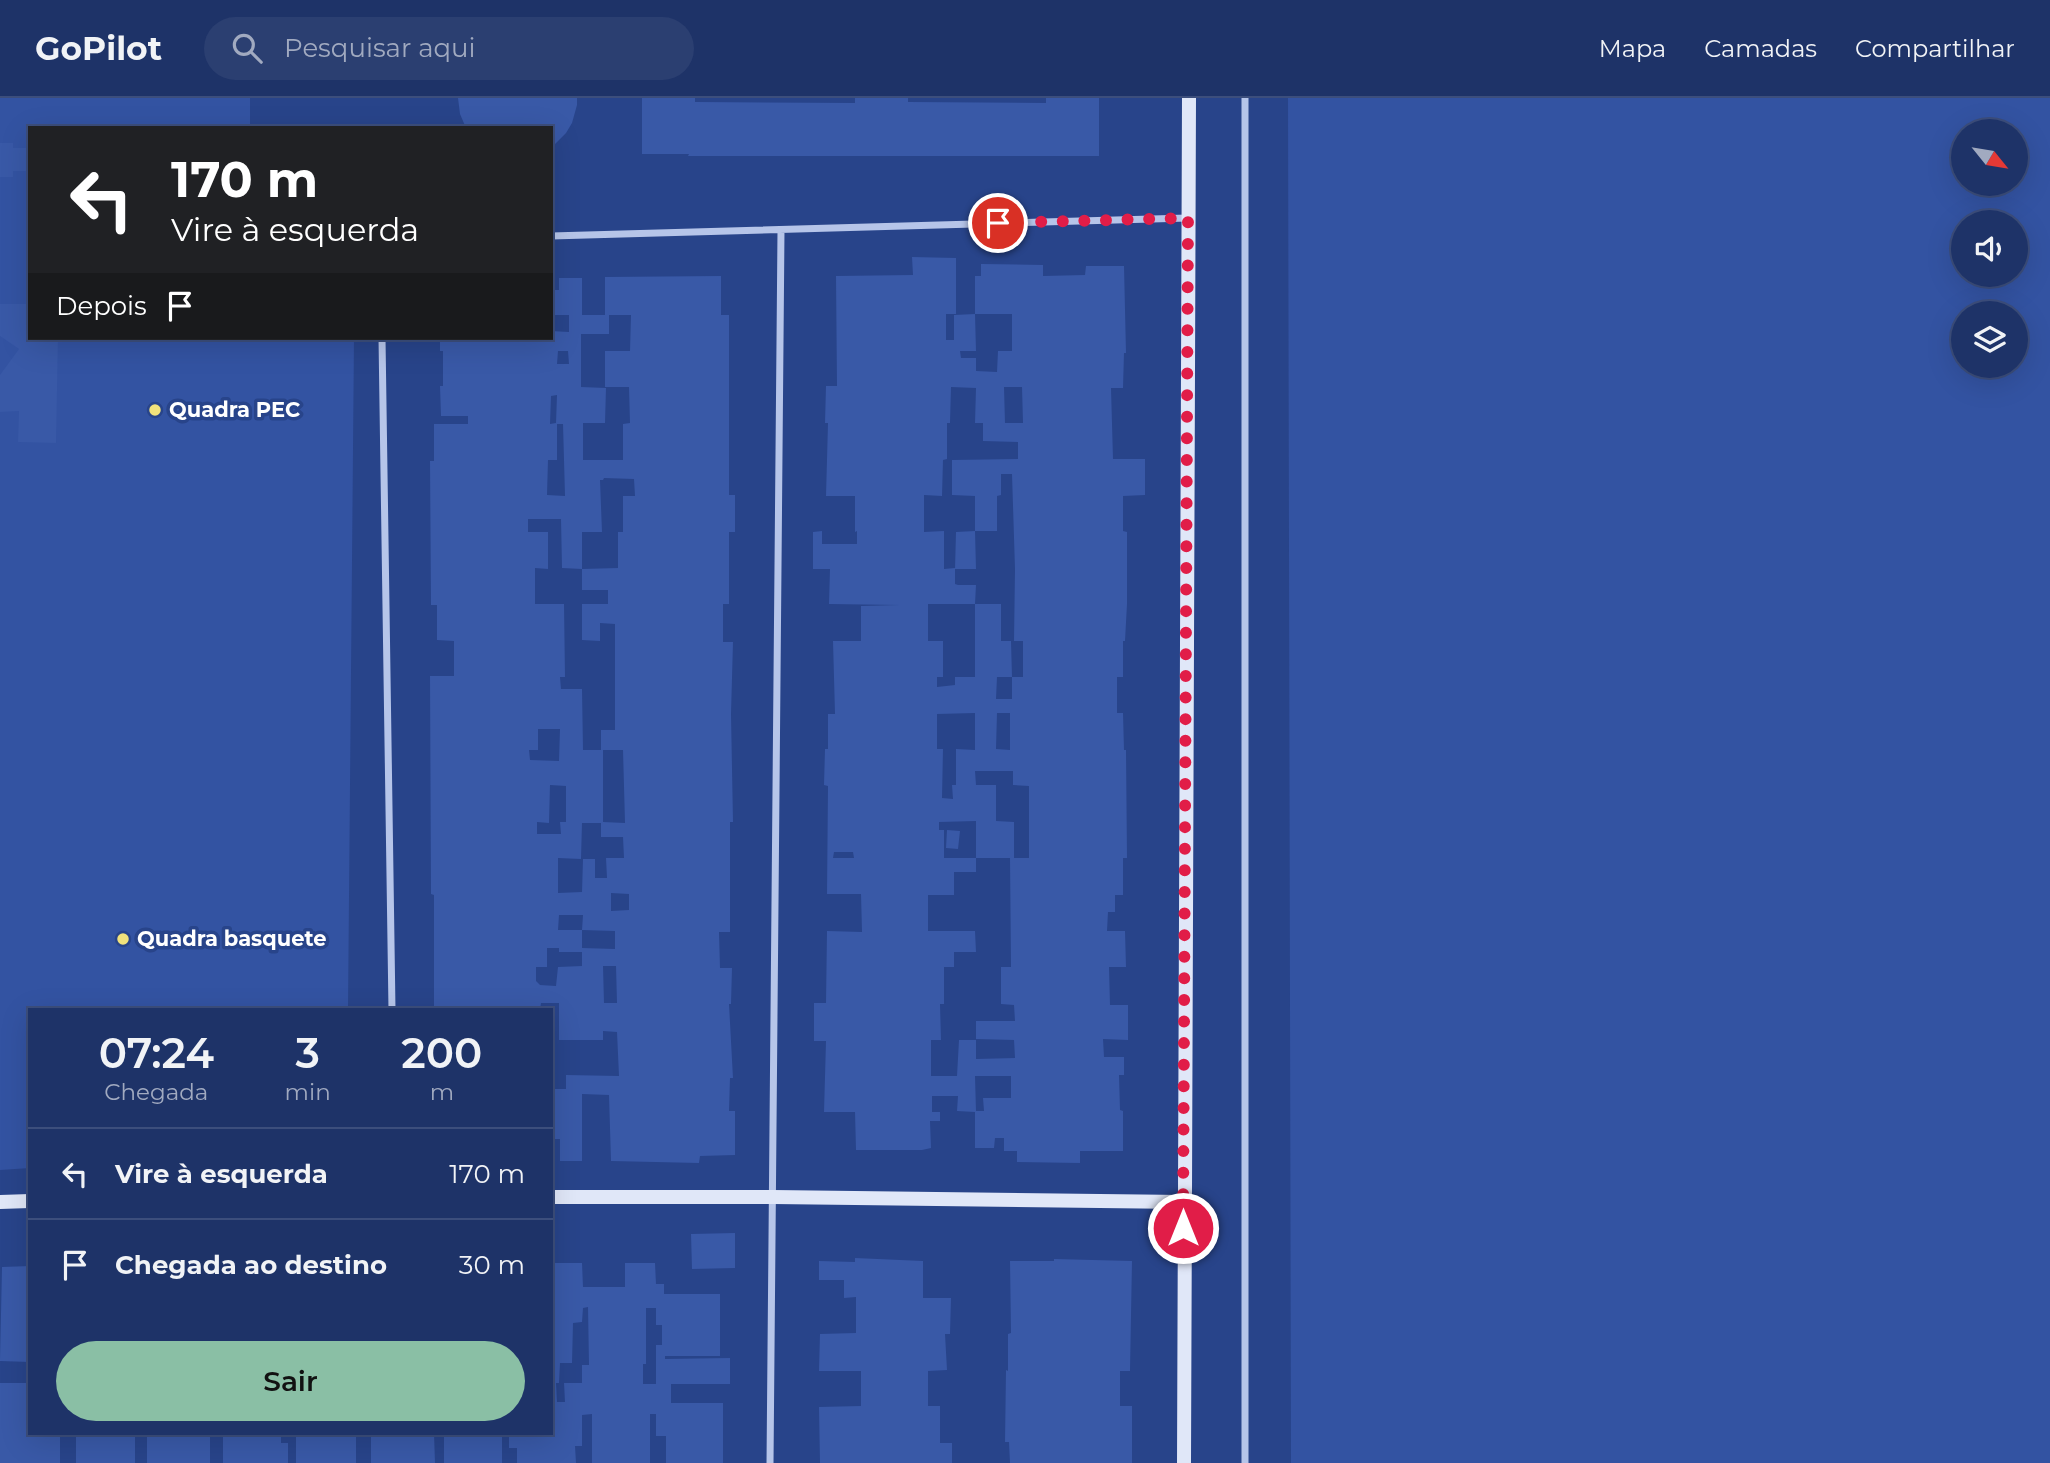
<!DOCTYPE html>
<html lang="pt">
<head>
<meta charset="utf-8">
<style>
  body { margin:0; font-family:Montserrat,sans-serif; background:#2b3f71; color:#f1f3f6; height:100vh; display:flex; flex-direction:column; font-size:26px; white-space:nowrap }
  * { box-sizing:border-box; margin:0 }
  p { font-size:23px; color:#a1aac0 }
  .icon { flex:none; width:38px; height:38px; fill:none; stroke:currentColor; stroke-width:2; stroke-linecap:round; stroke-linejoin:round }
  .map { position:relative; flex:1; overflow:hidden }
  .side { position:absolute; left:28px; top:910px; width:525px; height:427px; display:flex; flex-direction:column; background:#1e3368; border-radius:0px; box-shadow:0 7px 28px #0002,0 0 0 2px #3c4e7c }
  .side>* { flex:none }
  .banner { position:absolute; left:28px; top:28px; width:525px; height:214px; border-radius:0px; box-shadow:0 7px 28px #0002,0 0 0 2px #3c4e7c; background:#202124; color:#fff; overflow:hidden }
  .needle { width:46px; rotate:120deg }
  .fabs { position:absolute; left:1951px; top:21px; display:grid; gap:14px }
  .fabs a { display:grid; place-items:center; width:77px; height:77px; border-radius:50%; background:#1e3368; box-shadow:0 7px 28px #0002,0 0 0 2px #3c4e7c; font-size:35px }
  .pin { position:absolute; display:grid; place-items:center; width:60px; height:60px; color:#fff; margin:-30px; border:4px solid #fff; border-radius:50%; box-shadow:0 2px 7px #0007 }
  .me { position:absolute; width:77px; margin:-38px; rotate:0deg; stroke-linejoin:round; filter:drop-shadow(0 0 5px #0008) }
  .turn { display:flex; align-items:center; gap:24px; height:147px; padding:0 28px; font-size:32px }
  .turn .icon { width:91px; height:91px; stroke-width:2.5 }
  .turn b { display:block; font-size:49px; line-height:60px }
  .then { display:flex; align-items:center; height:66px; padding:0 28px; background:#0003; gap:14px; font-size:26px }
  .eta { display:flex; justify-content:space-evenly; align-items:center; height:119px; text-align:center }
  .eta b { font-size:42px; font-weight:600; line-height:49px }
  .cta { display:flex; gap:14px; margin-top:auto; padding:14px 28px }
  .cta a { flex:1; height:80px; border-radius:42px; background:#8abfa5; color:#111; font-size:28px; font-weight:600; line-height:80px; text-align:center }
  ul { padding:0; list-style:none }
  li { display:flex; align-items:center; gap:21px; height:91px; padding:0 28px; border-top:2px solid #3c4e7c }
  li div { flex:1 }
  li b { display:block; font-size:26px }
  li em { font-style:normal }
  header { display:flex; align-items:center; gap:42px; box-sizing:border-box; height:98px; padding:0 35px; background:#1e3368; border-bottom:2px solid #3c4e7c }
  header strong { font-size:33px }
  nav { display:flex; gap:38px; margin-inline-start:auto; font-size:24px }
  .search { width:490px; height:63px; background:#2b3f71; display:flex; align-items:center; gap:18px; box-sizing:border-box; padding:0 24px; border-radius:38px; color:#a1aac0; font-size:26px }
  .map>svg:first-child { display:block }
  .green { fill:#3353a2; fill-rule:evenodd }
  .building { fill:#3959a7; fill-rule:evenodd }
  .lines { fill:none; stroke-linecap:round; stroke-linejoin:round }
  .street { stroke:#b6c5e9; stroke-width:7 }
  .secondary { stroke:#e0e7f8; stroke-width:14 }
  .route { stroke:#e11d48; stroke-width:12; stroke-dasharray:0 21.6 }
  .poi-dot { fill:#f1e27c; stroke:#28448a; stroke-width:2.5 }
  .labels { text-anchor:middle; stroke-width:7; stroke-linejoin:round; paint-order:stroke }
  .poi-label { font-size:21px; font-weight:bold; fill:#fff; stroke:#28448a; text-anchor:start }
</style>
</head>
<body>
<header>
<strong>GoPilot</strong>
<div class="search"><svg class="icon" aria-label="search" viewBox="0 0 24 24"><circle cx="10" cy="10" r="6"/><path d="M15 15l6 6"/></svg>Pesquisar aqui</div>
<nav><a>Mapa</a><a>Camadas</a><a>Compartilhar</a></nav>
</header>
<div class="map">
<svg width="2050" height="1365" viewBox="0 0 2050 1365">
  <rect width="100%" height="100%" fill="#28448a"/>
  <!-- green -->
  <path class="green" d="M0 0H250V30H30V240H354L348 912H30V1070L0 1072Z
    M1288 0H2050V1365H1291ZM1964 33H2016V86H1964ZM2016 124V177H1964V124ZM1964 215H2016V268H1964Z"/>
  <!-- building -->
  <path class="building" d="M458 0H577V7L572 25 566 35 551 50V30H466L460 16Z
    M642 0H695V4L855 5V0H908V4L1046 5V0H1099V58H688L689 56H642Z
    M0 45H13V50H29V73H13V79H0Z
    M912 159 956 160V216H946V242H954V217L975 216V178H981V166L1043 167V178L1085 177 1086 168H1124L1126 255H1124L1123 290H1111L1113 361H1145V397L1123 398V433L1127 434V506L1125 543H1123V579H1117V615H1123L1124 652H1126L1127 760H1123V797H1115V814H1108L1107 833H1125L1126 869H1109L1110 907H1128V942L1103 941 1104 959H1124V977H1119L1120 1012 1123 1013V1053H1080V1065L1017 1064V1053H1004V1040H995L994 1050H975V1014L957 1013 958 998H932V1014H940V1023H930L931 1050 922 1052H856L855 1014H824L826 943H814V905H826L827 833 862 834 861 796H827L828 688 824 687 825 651H828V616H835L833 543H861V508L899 507 829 506 830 471H813V434L822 433V446H857V433L855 434V398H826L828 325H825L826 288H837L836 178 913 177ZM975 216H1012V253H998L997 274 976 273V260H961L960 253H976ZM951 289 976 290 975 325H983V343L1018 344V361L952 362V397L975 398V433H997V398L1001 397V376H1012L1015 471 1014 543H1023V579H1012V601H996L997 579H1012L1011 543H1001V506H975L976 487H958L955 486V470L944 471V433L924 434V397L942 398 943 362 947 361V325H950ZM1004 289H1022L1023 325H1005ZM928 506H975V579H955V587L937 589V579H943V543H928ZM975 615V652L956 651V687H952L953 701 942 700 943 651H937V616ZM997 615H1010V652L996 651ZM975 673H1013V687L1029 688V760H1014V724L996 723V687H976ZM976 723V760H944V732H939V724ZM834 754H853L854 760H833ZM976 760H1010L1011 869H1001V906L1014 907 1015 923H976V941L1014 942 1015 960 976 961V942H959L957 978H931V942H941L940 906H944V869H954V854H976L975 833H928V797H954V774H976ZM975 978H1011V1000H983L984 1013H976Z
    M721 178V217H729V397H735V434H729V506H723V544H733L731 616 733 724H730V834H719L720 870H732L731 906H729L733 980H730L729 1013H735V1057L700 1058 699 1065 611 1063 609 997 582 996V1063H560V1041H551V991H566V977L619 978 617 934 603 933V942H559V905H541L540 912H434V797L431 796 430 578H454V543L437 542V507H431L430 363H434V326H468V318H441L440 288H443V253H440V240H551V233L569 234V217H552V192H559V180H582V217H605V179ZM609 217H631L630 253H605V289H629L630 325 623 326V362H583V325H605L606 290 581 289V236H609ZM558 253H568L569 266H557ZM557 297 556 325 550 326 551 298ZM557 326H563L565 398 547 397 548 362H557ZM604 380 634 381 635 398H623V434H618V470L582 471V492H608V506H582V542L600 543V525L615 526V632H601V652H623L625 725 603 724V652H583L582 591H561L560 579H565L564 506H535V470L548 471V434H528V421H561L562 470 582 471V434H602L600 382H603ZM538 631H560L559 663 530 662 529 652H538ZM550 687 566 688V724H560L561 736H537V724L549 725ZM582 725H601V739H623L624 760H606L607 780H595V761H583L582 794 558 795V760L581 761ZM611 795 629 796V812L611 813ZM559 817H583L582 832 615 833V851L582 850V832H558ZM547 850H559V854H582V868L558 869 556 888 540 887 536 883V869H547ZM603 868H616L617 905H604Z
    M0 206H30V240H58L56 345 18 344 19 313 0 314V277L19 251 0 238Z
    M975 433 976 471H955L956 434Z
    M947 732 960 733 958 751 946 750Z
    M735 1135V1170L692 1171 691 1136Z
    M855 1160 923 1163V1200H951L950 1236H945L947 1272 928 1273V1308H940V1345H952V1365H820L819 1309 861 1308V1273H819L820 1236 856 1235V1199L844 1200V1182H819V1163L855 1164Z
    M1054 1161 1132 1163 1130 1273H1120V1308H1132V1365H1010L1009 1344H1005L1006 1272 1008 1273V1236L1011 1235 1010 1163H1054Z
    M551 1165H582L583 1189H625V1165H655L656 1186H664V1196H720V1258H665V1261L730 1260V1286H671V1305H723V1365H666V1338H656V1316H650V1365H592V1316L582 1317V1348H575L576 1365H517V1350H509V1335H551ZM588 1209 589 1267H582V1285H564L565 1304H557L556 1285H559L560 1265H572L573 1225 582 1224 583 1210ZM646 1210H656V1227H662V1247H656V1286H643V1266H646Z
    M30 1168V1264L0 1263 2 1169Z
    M0 1285H30V1335H60V1365H0Z
    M76 1335H135V1365H76Z
    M147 1335H210V1365H147Z
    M223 1335H281V1345H288V1365H223Z
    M296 1335H356V1365H296Z
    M371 1335H434L435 1365H371Z
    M444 1335H502V1365H444Z"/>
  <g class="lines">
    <!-- street -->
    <path class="street" d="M1245 0V1365
      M551 138 1188 120
      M382 240 392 912
      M770 1365 781 132"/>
    <!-- secondary -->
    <path class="secondary" d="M551 1099H773L1183 1104
      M0 1104 30 1103
      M1184 1365 1189 0"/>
  </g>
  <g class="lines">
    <!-- route -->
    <path class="route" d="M998 125 1188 120 1183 1130"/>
  </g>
  <!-- markers -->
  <g class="poi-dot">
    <circle cx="155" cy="312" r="7"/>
    <circle cx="123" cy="841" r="7"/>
  </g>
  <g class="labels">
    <!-- poi labels -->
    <g class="poi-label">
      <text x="169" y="319">Quadra PEC</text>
      <text x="137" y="848">Quadra basquete</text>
    </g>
  </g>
</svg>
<div class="fabs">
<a><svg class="needle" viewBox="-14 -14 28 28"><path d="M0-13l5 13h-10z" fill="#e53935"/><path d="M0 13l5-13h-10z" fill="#a1aac0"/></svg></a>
<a><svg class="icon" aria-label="sound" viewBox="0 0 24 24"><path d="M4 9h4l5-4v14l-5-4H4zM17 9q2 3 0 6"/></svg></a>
<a><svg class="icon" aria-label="layers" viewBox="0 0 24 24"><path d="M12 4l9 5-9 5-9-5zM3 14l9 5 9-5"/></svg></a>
</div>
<div class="pin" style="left:998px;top:125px;background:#d93025"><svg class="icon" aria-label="arrive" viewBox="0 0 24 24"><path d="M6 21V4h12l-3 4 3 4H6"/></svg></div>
<svg class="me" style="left:1183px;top:1130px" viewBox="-20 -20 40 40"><circle r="17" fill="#e11d48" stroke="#fff" stroke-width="3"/><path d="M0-11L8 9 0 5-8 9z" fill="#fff"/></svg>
<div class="banner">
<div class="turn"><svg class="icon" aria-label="left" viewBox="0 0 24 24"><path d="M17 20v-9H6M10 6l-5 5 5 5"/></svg><div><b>170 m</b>Vire à esquerda</div></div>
<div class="then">Depois<svg class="icon" aria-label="arrive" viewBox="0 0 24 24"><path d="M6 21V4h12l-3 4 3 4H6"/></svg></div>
</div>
<section class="side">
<div class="eta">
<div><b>07:24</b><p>Chegada</p></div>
<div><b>3</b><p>min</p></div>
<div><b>200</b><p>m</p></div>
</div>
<ul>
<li><svg class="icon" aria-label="left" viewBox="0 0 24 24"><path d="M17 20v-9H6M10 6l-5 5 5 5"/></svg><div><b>Vire à esquerda</b></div><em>170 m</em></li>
<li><svg class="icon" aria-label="arrive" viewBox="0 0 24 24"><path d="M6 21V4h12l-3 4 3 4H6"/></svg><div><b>Chegada ao destino</b></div><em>30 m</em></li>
</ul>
<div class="cta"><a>Sair</a></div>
</section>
</div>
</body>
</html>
